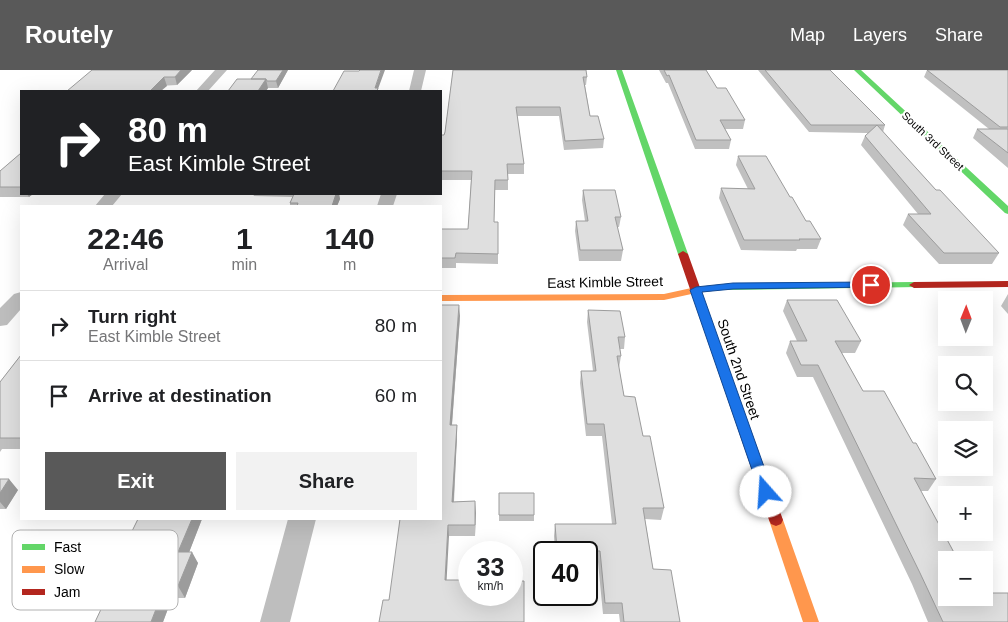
<!DOCTYPE html>
<html lang="en">
<head>
<meta charset="utf-8">
<style>
  body { margin:0; font-family:Arial,sans-serif; background:#f2f2f2; color:#202124; height:100vh; display:flex; flex-direction:column; font-size:19px; white-space:nowrap }
  * { box-sizing:border-box; margin:0 }
  p { font-size:16px; color:#757577 }
  .icon { flex:none; width:28px; height:28px; fill:none; stroke:currentColor; stroke-width:2; stroke-linecap:round; stroke-linejoin:round }
  .map { position:relative; flex:1; overflow:hidden }
  .panel { position:absolute; left:20px; top:135px; width:422px; height:315px; display:flex; flex-direction:column; background:#fff; border-radius:0px; box-shadow:0 5px 20px #0002 }
  .panel>* { flex:none }
  .hud { position:absolute; left:20px; top:20px; width:422px; height:105px; border-radius:0px; box-shadow:0 5px 20px #0002; background:#202124; color:#fff; overflow:hidden }
  .needle { width:32px; rotate:1deg }
  .buttons { position:absolute; left:938px; top:221px; display:grid; gap:10px }
  .buttons a { display:grid; place-items:center; width:55px; height:55px; border-radius:0px; background:#fff; box-shadow:0 5px 20px #0002; font-size:25px }
  .speed { position:absolute; left:458px; top:471px; display:flex; gap:10px; font-size:25px; font-weight:700; text-align:center }
  .speed>* { display:grid; place-content:center; width:65px; height:65px; border-radius:50%; background:#fff; box-shadow:0 5px 20px #0002; line-height:1 }
  .speed small { font-size:12px; font-weight:400 }
  .speed .limit { border:2px solid #111; border-radius:8px; background:#fff; color:#111 }
  .pin { position:absolute; display:grid; place-items:center; width:42px; height:42px; color:#fff; margin:-21px; border:2px solid #fff; border-radius:50%; box-shadow:0 1px 5px #0007 }
  .me { position:absolute; width:55px; margin:-28px; rotate:341deg; stroke-linejoin:round; filter:drop-shadow(0 0 4px #0008) }
  .turn { display:flex; align-items:center; gap:18px; height:105px; padding:0 25px; font-size:22px }
  .turn .icon { width:65px; height:65px; stroke-width:2.5 }
  .turn b { display:block; font-size:35px; line-height:42px }
  .eta { display:flex; justify-content:space-evenly; align-items:center; height:85px; text-align:center }
  .eta b { font-size:30px; font-weight:600; line-height:35px }
  .button { display:flex; gap:10px; margin-top:auto; padding:10px 25px }
  .button a { flex:1; height:58px; border-radius:0px; background:#595959; color:#fff; font-size:20px; font-weight:600; line-height:58px; text-align:center }
  .button a+a { background:#f2f2f2; color:#202124 }
  ul { padding:0; list-style:none }
  li { display:flex; align-items:center; gap:15px; height:70px; padding:0 25px; border-top:1px solid #e0e0e0 }
  li div { flex:1 }
  li b { display:block; font-size:19px }
  li em { font-style:normal }
  header { display:flex; align-items:center; gap:30px; box-sizing:border-box; height:70px; padding:0 25px; background:#595959; color:#fff }
  header strong { font-size:24px }
  nav { display:flex; gap:28px; margin-inline-start:auto; font-size:18px }
  .map>svg:first-child { display:block }
  .lines { fill:none; stroke-linecap:round; stroke-linejoin:round }
  .street { fill:#bebebe; fill-rule:evenodd }
  .fast { fill:#63d668; fill-rule:evenodd }
  .slow { fill:#ff974d; fill-rule:evenodd }
  .jam { fill:#b3261e; fill-rule:evenodd }
  .wall { fill:#c0c0c0 }
  .shaded-wall { fill:#9c9c9c }
  .building { fill:#dfdfdf; stroke:#9c9c9c }
  .route { fill:#1a73e8; stroke:#114b97 }
  .labels { text-anchor:middle; stroke-width:4; stroke-linejoin:round; paint-order:stroke }
  .far-street-label { font-size:11px; fill:#000; stroke:#fff }
  .street-label { font-size:14px; fill:#000; stroke:#fff }
  .key { fill:#fff; stroke:#b2b2b2; stroke-width:1 }
  .key-label { font-size:14px; fill:#000 }
</style>
</head>
<body>
<header>
<strong>Routely</strong>
<nav><a>Map</a><a>Layers</a><a>Share</a></nav>
</header>
<div class="map">
<svg width="1008" height="552" viewBox="0 0 1008 552">
  <rect width="100%" height="100%" fill="#fff"/>
  <g class="lines">
    <!-- street -->
    <path class="street" d="M215 0H227L208 21H196Z
      M414 0H426L421 21H409Z
      M105 124H122L112 136H95Z
      M381 124H397L393 136H377Z
      M21 222V239L7 255 0 256V238L14 224Z
      M288 449H316L290 552H260Z"/>
    <!-- fast -->
    <path class="fast" d="M616 0H622L688 184 686 186H680L678 184Z
      M854 0H861L1008 136V144L1005 143Z
      M914 212 919 215 918 217 725 220 720 217 725 214Z"/>
    <!-- slow -->
    <path class="slow" d="M725 214 729 215 730 217 729 219 696 223 664 230 441 231V225L664 224 696 217Z
      M776 444 781 446 783 450 819 552H803L769 450 771 446Z"/>
    <!-- jam -->
    <path class="jam" d="M683 181 688 184 783 450 781 454 776 456 771 454 769 450 678 184Z
      M1008 211V217L914 218 909 215 914 212Z"/>
  </g>
  <!-- wall -->
  <path class="wall" d="M192 0 177 15 67 21Z
    M288 0 278 18H268L266 21H228L251 9Z
    M453 0 587 7 586 15H585L590 46 604 69 603 78 564 80 559 46H517L524 94V104H508V120H495L494 152H498V194L456 193V198H441V159H468L471 110H441V65H444L445 62Z
    M659 0H706L717 18 745 50 743 59H725L731 70 729 79H695L668 13H666Z
    M758 0H830L885 55 883 62 936 120 999 183 992 194H939L903 155 908 144H918L861 75 865 66 868 63 809 62Z
    M927 0H1008V98L973 68 977 59H989L924 7Z
    M21 83V124H33L29 127H0V101Z
    M738 86 790 127 806 151 821 169 817 179H797L796 181 741 180 719 128 721 118 748 119 736 95Z
    M583 120 621 147 619 157H617L623 180 621 191H579L575 161 576 151H585L582 130Z
    M253 124H339L340 129 337 136H290V133L293 127 254 126Z
    M1008 224V244L1001 236Z
    M787 230 861 271 855 283H842L863 321 913 373 936 409 928 421H921L946 528 1008 552H928L912 514 813 307H797L786 283 790 271H797L783 241Z
    M588 240 625 267 624 279H620L621 286 619 298 624 326 643 366 664 438 661 450 645 449 653 499 680 552H620L619 544H603L598 492H586V482H555L554 466 555 454H612L602 366H586L580 313 581 301H593L587 252Z
    M460 246 452 355H457V366L454 432 475 431V466H449L389 530Z
    M21 285V379H2L0 382V312Z
    M0 409 18 420 6 439H0Z
    M499 423 534 445V451H499Z
    M138 449H202L189 482 198 493 185 528H172L163 552H95L109 522 105 516Z"/>
  <!-- shaded-wall -->
  <path class="shaded-wall" d="M181 0H192L177 15 175 7Z
    M283 0H288L278 18 276 11Z
    M381 0H385L378 19V21H375V18Z
    M164 7 167 16 161 21H150Z
    M266 9 268 18 266 21H258Z
    M27 124H33L29 127Z
    M335 124H339L340 129 337 136H332Z
    M459 235 460 246 451 366 450 355Z
    M457 355V366L453 443 452 432Z
    M9 409 18 420 6 439 0 432V423Z
    M475 431 476 443 475 466Z
    M192 449H202L185 493 178 482Z
    M448 455 449 466 446 521 445 510Z
    M192 482 198 493 185 528 178 516Z
    M165 516 172 528 163 552H151Z"/>
  <!-- building -->
  <path class="building" d="M92 0H181L175 7H164L150 21H67Z
    M258 0H283L276 11H267L266 9H251Z
    M360 0H381L375 18H378L377 21H333L344 1H359Z
    M453 0H586L587 7H583L590 46H598L604 69 565 71 560 37H516L524 94H507L508 110H495L494 152H498V184L456 183 455 188H441V159H468L472 101H441V65H444L445 62Z
    M664 0H706L717 18H726L745 50H720L731 70H696L669 5 667 6Z
    M765 0H830L885 55H811Z
    M927 0H1008V57H1000Z
    M237 9H266L258 21H228Z
    M877 55 936 120H940L999 183H944L908 144H931L865 66Z
    M977 59H1008V83Z
    M21 83V117H0V101Z
    M738 86H766L790 127H792L806 151H810L821 169H799L800 170H744L721 118 755 119Z
    M583 120H615L621 147H615L623 180H580L576 151H588Z
    M294 124H336L332 136H297L298 133H290Z
    M787 230H837L861 271H835L863 321H884L913 373H916L936 409 914 408 958 490H946V528H984V523H1008V552H943L920 503 818 295H801L790 271H807Z
    M441 235H459L450 355H457L452 432 475 431V455H448L445 510H469V525H511V511H524V552H379L383 530H389L400 449H441Z
    M588 240 620 241 625 267H618L621 286H617L624 326 635 327 643 366H650L664 438H643L653 499 671 500 680 552H624L622 533H605L600 481 557 480 555 454H616L604 354H587L581 301H596Z
    M21 285V368H0V312Z
    M0 409H9L0 423Z
    M499 423H534V445H499Z
    M138 449H192L178 482H192L178 516H165L151 552H95L112 516H105Z"/>
  <!-- route -->
  <path class="route" d="M871 212 874 213V217L733 219 702 222 773 422 771 426 766 428 761 426 690 220 696 217 733 213Z"/>
  <g class="labels">
    <!-- far-street labels -->
    <g class="far-street-label">
      <text transform="translate(933 71) rotate(43)" y="4">South 3rd Street</text>
    </g>
    <!-- street labels -->
    <g class="street-label">
      <text transform="translate(605 212) rotate(-1)" y="5">East Kimble Street</text>
      <text transform="translate(739 299) rotate(71)" y="5">South 2nd Street</text>
    </g>
  </g>
  <!-- legend -->
  <rect x="12" y="460" width="166" height="80" rx="8" class="key"/>
  <rect x="22" y="474" width="23" height="6" fill="#63d668"/>
  <rect x="22" y="496" width="23" height="7" fill="#ff974d"/>
  <rect x="22" y="519" width="23" height="6" fill="#b3261e"/>
  <g class="key-label">
    <text x="54" y="482">Fast</text>
    <text x="54" y="504">Slow</text>
    <text x="54" y="527">Jam</text>
  </g>
</svg>
<div class="buttons">
<a><svg class="needle" viewBox="-14 -14 28 28"><path d="M0-13l5 13h-10z" fill="#e53935"/><path d="M0 13l5-13h-10z" fill="#757577"/></svg></a>
<a><svg class="icon" aria-label="search" viewBox="0 0 24 24"><circle cx="10" cy="10" r="6"/><path d="M15 15l6 6"/></svg></a>
<a><svg class="icon" aria-label="layers" viewBox="0 0 24 24"><path d="M12 4l9 5-9 5-9-5zM3 14l9 5 9-5"/></svg></a>
<a>+</a>
<a>−</a>
</div>
<div class="speed"><div>33<small>km/h</small></div><div class="limit">40</div></div>
<div class="pin" style="left:871px;top:215px;background:#d93025"><svg class="icon" aria-label="arrive" viewBox="0 0 24 24"><path d="M6 21V4h12l-3 4 3 4H6"/></svg></div>
<svg class="me" style="left:766px;top:422px" viewBox="-20 -20 40 40"><circle r="19" fill="#fff"/><path d="M0-13L10 11 0 6-10 11z" fill="#1a73e8"/></svg>
<div class="hud">
<div class="turn"><svg class="icon" aria-label="right" viewBox="0 0 24 24"><path d="M7 20v-9h11M14 6l5 5-5 5"/></svg><div><b>80 m</b>East Kimble Street</div></div>
</div>
<section class="panel">
<div class="eta">
<div><b>22:46</b><p>Arrival</p></div>
<div><b>1</b><p>min</p></div>
<div><b>140</b><p>m</p></div>
</div>
<ul>
<li><svg class="icon" aria-label="right" viewBox="0 0 24 24"><path d="M7 20v-9h11M14 6l5 5-5 5"/></svg><div><b>Turn right</b><p>East Kimble Street</p></div><em>80 m</em></li>
<li><svg class="icon" aria-label="arrive" viewBox="0 0 24 24"><path d="M6 21V4h12l-3 4 3 4H6"/></svg><div><b>Arrive at destination</b></div><em>60 m</em></li>
</ul>
<div class="button"><a>Exit</a><a>Share</a></div>
</section>
</div>
</body>
</html>
